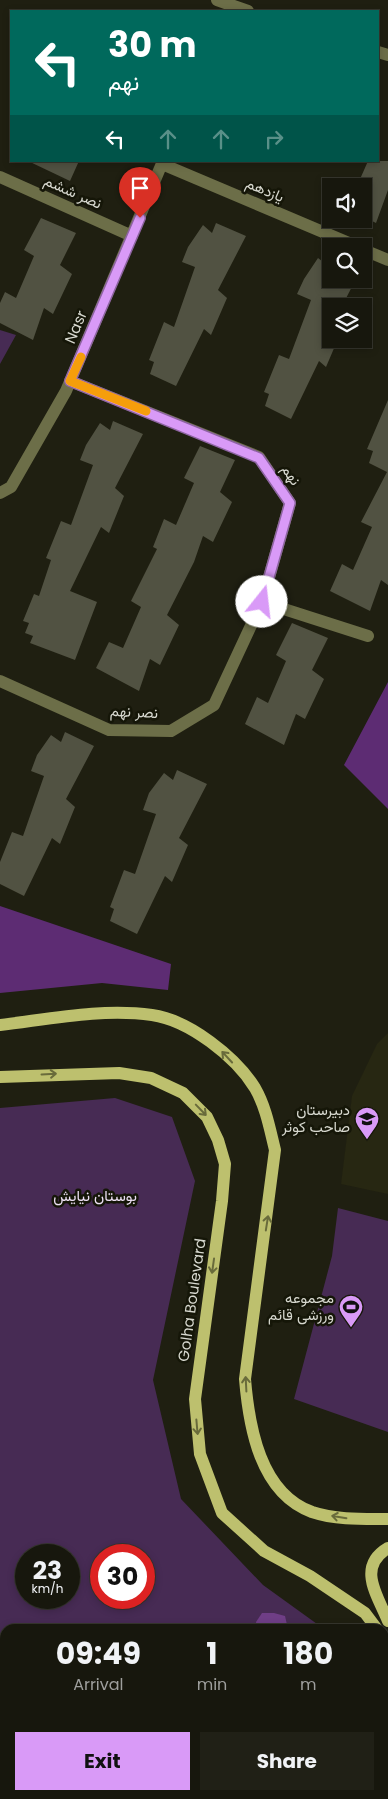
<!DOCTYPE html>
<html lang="en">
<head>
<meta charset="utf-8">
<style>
  body { margin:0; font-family:Poppins,Vazirmatn,sans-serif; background:#202016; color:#f1f3f6; height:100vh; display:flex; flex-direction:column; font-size:19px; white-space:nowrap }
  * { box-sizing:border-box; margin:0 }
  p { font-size:16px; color:#9e9f9d }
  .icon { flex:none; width:28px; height:28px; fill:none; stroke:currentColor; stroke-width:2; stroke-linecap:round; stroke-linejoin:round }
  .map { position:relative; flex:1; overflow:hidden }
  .details { position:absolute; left:0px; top:1624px; width:389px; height:176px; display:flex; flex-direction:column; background:#17170d; border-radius:15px 15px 0 0; box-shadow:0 2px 8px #0003,0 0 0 1px #36362e }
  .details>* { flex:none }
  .top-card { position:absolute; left:10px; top:10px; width:369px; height:152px; border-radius:0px; box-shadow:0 2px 8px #0003,0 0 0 1px #36362e; background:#00695c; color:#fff; overflow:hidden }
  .fabs { position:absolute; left:322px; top:178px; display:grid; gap:10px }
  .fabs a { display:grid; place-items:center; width:50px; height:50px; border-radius:0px; background:#17170d; box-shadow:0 2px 8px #0003,0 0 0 1px #36362e; font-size:25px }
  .speed { position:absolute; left:15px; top:1544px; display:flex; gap:10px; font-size:25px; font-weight:700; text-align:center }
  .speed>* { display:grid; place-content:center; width:65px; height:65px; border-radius:50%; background:#17170d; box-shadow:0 2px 8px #0003,0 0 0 1px #36362e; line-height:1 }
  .speed small { font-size:12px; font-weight:400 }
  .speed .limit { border:8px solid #d22; background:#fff; color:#111 }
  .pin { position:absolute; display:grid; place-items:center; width:42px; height:42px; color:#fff; margin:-51px -21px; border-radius:50% 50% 50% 0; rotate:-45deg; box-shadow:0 0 5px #0007 }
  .pin .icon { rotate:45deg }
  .me { position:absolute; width:55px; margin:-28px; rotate:16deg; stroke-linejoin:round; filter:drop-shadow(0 0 4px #0008) }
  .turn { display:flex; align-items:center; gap:18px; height:105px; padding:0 15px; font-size:22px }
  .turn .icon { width:65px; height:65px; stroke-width:2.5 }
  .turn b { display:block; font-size:35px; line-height:42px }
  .lanes { display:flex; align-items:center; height:48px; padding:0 15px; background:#0003; justify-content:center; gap:25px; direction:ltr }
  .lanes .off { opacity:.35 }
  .eta { display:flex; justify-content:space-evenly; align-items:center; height:85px; text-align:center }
  .eta b { font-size:30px; font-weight:700; line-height:35px }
  .button { display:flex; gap:10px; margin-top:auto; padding:10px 15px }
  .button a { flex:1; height:58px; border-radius:0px; background:#d99af7; color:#111; font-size:20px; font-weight:700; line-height:58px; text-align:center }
  .button a+a { background:#202016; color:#f1f3f6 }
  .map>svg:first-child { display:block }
  .built { fill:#272712 }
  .green { fill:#472b54; fill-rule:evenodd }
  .forest { fill:#5d2c73 }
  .water { fill:#6f3e86 }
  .building { fill:#515242 }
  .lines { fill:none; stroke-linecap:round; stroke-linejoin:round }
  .minor { stroke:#6c6e48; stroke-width:12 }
  .major { stroke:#bdc06e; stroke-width:12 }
  .oneway { stroke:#696b3b }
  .route-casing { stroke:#8d64a1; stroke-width:12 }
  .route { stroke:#d99af7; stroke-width:9 }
  .slow { stroke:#f59e0b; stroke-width:9 }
  .labels { text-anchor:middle; stroke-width:5; stroke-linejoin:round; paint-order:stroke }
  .street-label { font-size:15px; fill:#d7d8cf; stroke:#151608 }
  .poi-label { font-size:15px; fill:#d7d8cf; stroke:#151608; text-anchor:end }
  .park-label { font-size:15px; fill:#ecdff3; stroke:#151608 }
</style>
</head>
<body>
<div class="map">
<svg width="388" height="1799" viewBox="0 0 388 1799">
  <rect width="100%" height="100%" fill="#1f1f11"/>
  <!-- built -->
  <path class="built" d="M388 1033V1194L341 1184 352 1096 377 1044Z"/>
  <!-- green -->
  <path class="green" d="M0 330 16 335 0 364Z
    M115 1098 172 1117 195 1181 153 1380 181 1499 263 1585 324 1629H5V1795H384V1728L388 1738V1799H0V1108ZM26 1555H69V1598H26ZM101 1555H144V1598H101Z
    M338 1208 388 1221V1432L294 1399 332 1256Z"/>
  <!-- forest -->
  <path class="forest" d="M388 682V809L344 765Z
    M0 906 171 964 168 990 102 983 0 993Z"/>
  <!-- water -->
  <path class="water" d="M262 1613H274L285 1616 288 1629H257L256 1622Z"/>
  <!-- building -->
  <path class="building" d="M28 161H79L70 181Z
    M368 161H388V190L376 223 364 217V186H357Z
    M41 218 76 233 60 265 72 274 53 314 44 308 33 340 0 323V303L5 292 16 298 34 256 24 250Z
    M216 223 246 236 218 290 227 298 211 335 204 329 176 386 150 374 154 362 149 360 164 322 174 327 195 267 182 262 188 247 203 225 212 233Z
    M318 258 331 268V279H356L342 306H331V339H338L326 367 319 361 291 419 265 406 269 394 264 392 279 355 289 359 311 300 297 294 304 279Z
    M388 400V585L381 580 370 611 330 591 342 564 353 570 372 527 361 522 387 472 369 463 373 451 367 449Z
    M113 421 143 434 115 488 124 496 109 533 101 527 70 591 97 602 75 660 30 643 33 636 25 633 29 623 23 621 34 594 39 596 51 560 46 558 61 521 71 525 93 465 80 460 86 445 100 423 110 430Z
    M200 446 235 460 220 492 232 502 213 542 203 536 194 562 167 615 179 625 160 665 150 659 139 691 96 668 109 642 123 648 141 607 131 601 157 549 153 547 164 519 176 525 194 483 184 478Z
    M292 623 328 638 312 670 324 679 305 719 296 714 284 745 245 724 257 697 268 703 286 661 276 655Z
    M65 732 94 746 66 799 75 807 60 844 52 838 24 896 0 884V862L12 832 23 836 44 776 31 771 37 755 51 735 61 742Z
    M177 770 207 784 179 838 188 845 172 882 165 876 137 934 110 921 114 909 110 907 124 870 135 874 156 814 143 810 149 793 164 773 173 780Z"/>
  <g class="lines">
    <!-- minor -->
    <path class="minor" d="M217 0 248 11
      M378 52 388 55
      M162 164 356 246
      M0 177 132 236
      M364 250 388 260
      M70 381 259 457 290 503 262 602 368 636
      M0 493 11 487 66 391 163 161
      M0 681 109 730 171 731 214 705 262 602"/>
    <!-- major -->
    <path class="major" d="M0 1025C50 1019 102 1008 152 1015 189 1020 236 1057 255 1088 266 1107 270 1130 275 1150L245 1379C249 1427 260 1493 312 1512 336 1520 363 1519 388 1519
      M0 1077 119 1073 151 1078 183 1093 207 1117 218 1140 225 1164 222 1201 195 1399 200 1454 222 1513 264 1551 310 1576 365 1613 377 1629
      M388 1548C356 1567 378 1596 388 1621
      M384 1638 388 1644"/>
  </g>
  <!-- one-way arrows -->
  <defs><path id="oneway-shaft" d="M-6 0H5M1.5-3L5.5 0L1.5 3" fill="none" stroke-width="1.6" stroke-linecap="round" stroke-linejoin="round" transform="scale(1.25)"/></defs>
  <g class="oneway">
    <use href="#oneway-shaft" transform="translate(227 1057) rotate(-133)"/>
    <use href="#oneway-shaft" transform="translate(49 1074) rotate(-3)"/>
    <use href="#oneway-shaft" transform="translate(201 1110) rotate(46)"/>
    <use href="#oneway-shaft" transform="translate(267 1223) rotate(-81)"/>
    <use href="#oneway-shaft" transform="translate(213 1266) rotate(98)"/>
    <use href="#oneway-shaft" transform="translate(246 1384) rotate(-93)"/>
    <use href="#oneway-shaft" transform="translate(197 1427) rotate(85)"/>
    <use href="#oneway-shaft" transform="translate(339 1517) rotate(-171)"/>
  </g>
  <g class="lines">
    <defs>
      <path id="route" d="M140 218 70 381 259 458 290 503 262 602"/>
    </defs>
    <!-- route casing -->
    <use href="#route" class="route-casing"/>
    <!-- route -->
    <use href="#route" class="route"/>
    <!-- slow -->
    <path class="slow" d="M81 357 70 381 146 411"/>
  </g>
  <!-- icons -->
  <defs>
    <symbol id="school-pin" viewBox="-11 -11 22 30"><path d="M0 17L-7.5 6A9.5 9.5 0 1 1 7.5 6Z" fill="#d99af7" stroke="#151608"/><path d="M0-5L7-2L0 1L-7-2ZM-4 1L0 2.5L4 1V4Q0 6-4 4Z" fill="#111"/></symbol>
    <symbol id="stadium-pin" viewBox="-11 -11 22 30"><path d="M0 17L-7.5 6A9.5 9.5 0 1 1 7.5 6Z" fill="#d99af7" stroke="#151608"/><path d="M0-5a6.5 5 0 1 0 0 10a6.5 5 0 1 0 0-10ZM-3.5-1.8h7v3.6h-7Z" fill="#111"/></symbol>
  </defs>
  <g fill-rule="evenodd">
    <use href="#school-pin" x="353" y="1105" width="28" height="38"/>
    <use href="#stadium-pin" x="337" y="1293" width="28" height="38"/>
  </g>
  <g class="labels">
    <!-- street labels -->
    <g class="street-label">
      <text transform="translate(265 190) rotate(23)" y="5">یازدهم</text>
      <text transform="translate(73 192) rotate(24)" y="5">نصر ششم</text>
      <text transform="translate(76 327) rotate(-67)" y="5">Nasr</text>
      <text transform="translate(291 475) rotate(56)" y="5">نهم</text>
      <text transform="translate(134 712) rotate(3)" y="5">نصر نهم</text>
      <text transform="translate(192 1300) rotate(-82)" y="5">Golha Boulevard</text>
    </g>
    <!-- poi labels -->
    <g class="poi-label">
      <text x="350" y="1115">دبيرستان<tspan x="350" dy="17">صاحب كوثر</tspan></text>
      <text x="334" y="1303">مجموعه<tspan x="334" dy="17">ورزشی قائم</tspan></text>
    </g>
    <!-- park labels -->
    <g class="park-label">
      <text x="95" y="1201">بوستان نیایش</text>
    </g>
  </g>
</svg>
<div class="fabs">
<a><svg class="icon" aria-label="sound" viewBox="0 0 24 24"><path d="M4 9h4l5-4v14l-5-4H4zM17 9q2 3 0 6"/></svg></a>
<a><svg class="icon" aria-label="search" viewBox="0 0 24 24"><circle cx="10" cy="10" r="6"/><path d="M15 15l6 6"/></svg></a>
<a><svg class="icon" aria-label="layers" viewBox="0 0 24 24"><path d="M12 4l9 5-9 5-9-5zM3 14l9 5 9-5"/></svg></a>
</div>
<div class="speed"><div>23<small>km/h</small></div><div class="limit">30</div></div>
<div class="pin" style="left:140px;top:218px;background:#d93025"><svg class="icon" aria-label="arrive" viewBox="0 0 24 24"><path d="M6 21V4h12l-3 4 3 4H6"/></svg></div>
<svg class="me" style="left:262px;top:602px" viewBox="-20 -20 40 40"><circle r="19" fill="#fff"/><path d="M0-13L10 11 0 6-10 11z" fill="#d99af7"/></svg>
<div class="top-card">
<div class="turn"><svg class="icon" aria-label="left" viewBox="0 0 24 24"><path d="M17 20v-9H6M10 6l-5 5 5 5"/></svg><div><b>30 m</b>نهم</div></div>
<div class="lanes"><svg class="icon" aria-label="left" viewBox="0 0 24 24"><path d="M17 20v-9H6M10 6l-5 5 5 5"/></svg><svg class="icon off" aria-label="ahead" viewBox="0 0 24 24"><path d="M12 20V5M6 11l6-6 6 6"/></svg><svg class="icon off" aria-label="ahead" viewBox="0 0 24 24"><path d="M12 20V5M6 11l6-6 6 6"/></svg><svg class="icon off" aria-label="right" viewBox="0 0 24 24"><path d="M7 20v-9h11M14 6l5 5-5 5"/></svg></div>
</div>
<section class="details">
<div class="eta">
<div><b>09:49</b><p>Arrival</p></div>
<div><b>1</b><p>min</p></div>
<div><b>180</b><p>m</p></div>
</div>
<div class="button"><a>Exit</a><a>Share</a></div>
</section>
</div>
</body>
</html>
